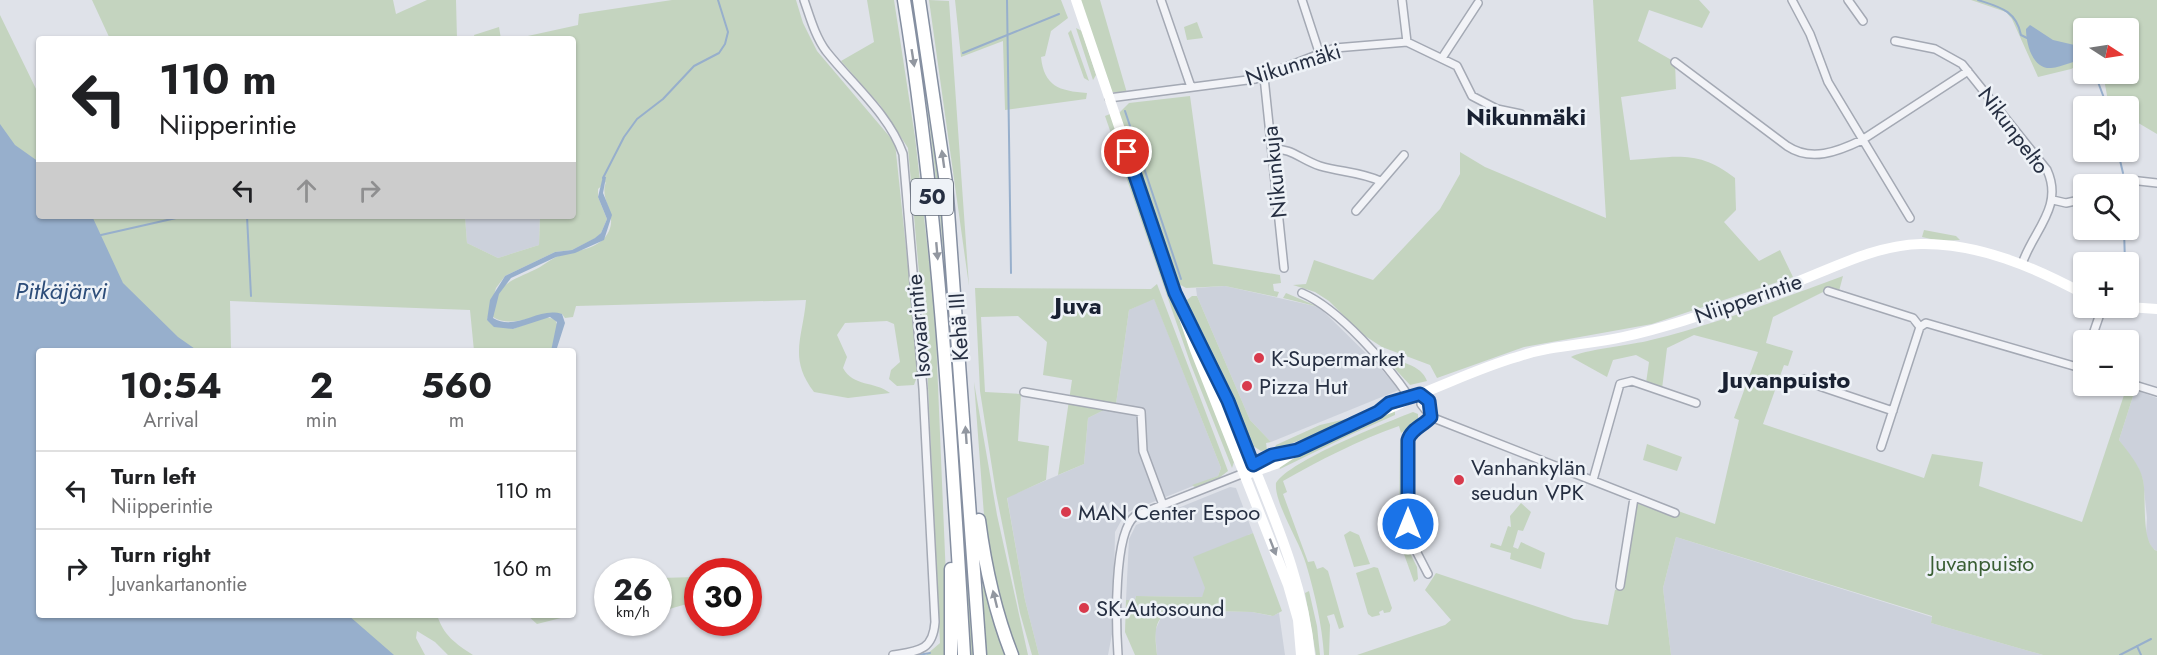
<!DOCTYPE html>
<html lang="en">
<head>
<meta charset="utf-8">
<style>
  body { margin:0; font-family:Jost,sans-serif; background:#f2f2f2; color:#202124; height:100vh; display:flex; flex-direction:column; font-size:22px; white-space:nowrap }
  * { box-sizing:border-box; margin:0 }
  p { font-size:20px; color:#757577 }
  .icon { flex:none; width:33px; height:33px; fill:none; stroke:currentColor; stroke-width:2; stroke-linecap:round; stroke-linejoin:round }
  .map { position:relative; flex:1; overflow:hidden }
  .details { position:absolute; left:36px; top:348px; width:540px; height:270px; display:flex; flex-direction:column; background:#fff; border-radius:6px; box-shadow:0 2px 4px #0004 }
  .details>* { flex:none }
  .top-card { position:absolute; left:36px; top:36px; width:540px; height:183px; border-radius:6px; box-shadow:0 2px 4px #0004; background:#fff; color:#202124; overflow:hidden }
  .needle { width:39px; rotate:102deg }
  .fabs { position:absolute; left:2073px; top:18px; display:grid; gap:12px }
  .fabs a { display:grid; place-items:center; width:66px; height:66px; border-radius:6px; background:#fff; box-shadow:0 2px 4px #0004; font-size:30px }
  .speed { position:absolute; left:594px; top:558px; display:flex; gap:12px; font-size:30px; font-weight:700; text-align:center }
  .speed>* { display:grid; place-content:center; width:78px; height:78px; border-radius:50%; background:#fff; box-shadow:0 2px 4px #0004; line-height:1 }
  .speed small { font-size:15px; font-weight:400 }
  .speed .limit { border:9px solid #d22; background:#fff; color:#111 }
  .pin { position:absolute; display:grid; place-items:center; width:51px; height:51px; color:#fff; margin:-26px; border:3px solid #fff; border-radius:50%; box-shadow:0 2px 6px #0007 }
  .me { position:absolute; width:66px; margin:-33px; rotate:0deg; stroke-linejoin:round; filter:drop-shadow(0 0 4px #0008) }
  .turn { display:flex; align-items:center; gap:21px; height:126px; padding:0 24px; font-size:27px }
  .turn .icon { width:78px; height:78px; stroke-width:2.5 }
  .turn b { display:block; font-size:42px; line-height:51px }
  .lanes { display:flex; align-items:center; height:57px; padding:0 24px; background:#0003; justify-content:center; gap:30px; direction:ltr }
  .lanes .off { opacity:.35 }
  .eta { display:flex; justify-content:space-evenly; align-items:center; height:102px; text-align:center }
  .eta b { font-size:36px; font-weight:700; line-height:42px }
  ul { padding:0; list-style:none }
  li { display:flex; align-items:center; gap:18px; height:78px; padding:0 24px; border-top:2px solid #e0e0e0 }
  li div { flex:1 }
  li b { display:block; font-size:22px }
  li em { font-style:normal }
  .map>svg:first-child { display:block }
  .built { fill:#ccd1db }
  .green { fill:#c4d4bf }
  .water { fill:#97afcc }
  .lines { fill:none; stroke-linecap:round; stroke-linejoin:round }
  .stream { stroke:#97afcc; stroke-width:2 }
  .street-casing { stroke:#a4a9b4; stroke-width:10 }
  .highway-casing { stroke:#858fa1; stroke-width:15 }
  .street { stroke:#f2f3f7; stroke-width:7 }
  .secondary { stroke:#fff; stroke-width:10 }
  .highway { stroke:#fff; stroke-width:12 }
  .oneway { fill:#9297a0 }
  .route-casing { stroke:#114b97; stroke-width:15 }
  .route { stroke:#1a73e8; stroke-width:10 }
  .poi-dot { fill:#d83a4c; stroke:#eef2f7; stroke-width:2 }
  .labels { text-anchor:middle; stroke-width:5; stroke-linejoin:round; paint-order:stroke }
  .shield { fill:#eef2f7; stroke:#626a78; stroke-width:1.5 }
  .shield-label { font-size:21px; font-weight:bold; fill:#262f42 }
  .street-label { font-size:22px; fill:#262f42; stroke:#eef2f7 }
  .poi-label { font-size:22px; fill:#262f42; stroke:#eef2f7; text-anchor:start }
  .park-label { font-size:22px; fill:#395e33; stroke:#eef2f7 }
  .neighbourhood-label { font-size:24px; font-weight:bold; fill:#192132; stroke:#eef2f7 }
  .water-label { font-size:24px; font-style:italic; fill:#2d4d79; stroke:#eef2f7 }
</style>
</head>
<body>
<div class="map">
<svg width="2157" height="655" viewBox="0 0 2157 655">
  <rect width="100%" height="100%" fill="#dfe2e9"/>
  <!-- built -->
  <path class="built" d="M465 216H540L539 245 498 258 467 243Z
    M1225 286 1319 307 1378 365 1399 390 1271 442 1250 420 1197 296 1196 288Z
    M1154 298 1221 468 1218 476 1128 512 1121 521 1115 532 1113 629 1108 655H1039L1025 600 1007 497 1084 464 1088 418 1116 404 1129 310Z
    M2135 390 2157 398V551L2152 548 2146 536 2147 518 2143 480 2138 467 2119 440Z
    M1230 487 1236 488 1253 533 1248 535 1202 597 1136 596 1135 600H1126L1129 539 1136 525Z
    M1676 537 1932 617 1931 623 2043 655H1671L1663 588Z
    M1172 610 1252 612 1272 616 1279 613 1285 655H1157L1155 631 1162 615Z"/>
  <!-- green -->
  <path class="green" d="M92 0H393L396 14 427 0H456L457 39H110Z
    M672 0H796L803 23 817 51 895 143 919 371 914 385 897 386 889 379 891 370 900 362 894 324 887 321 845 323 837 335 847 357 843 368C853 387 875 381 890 393L848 398 814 392C788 358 803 337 806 300L576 306 573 317 565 318 562 314C538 311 513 330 493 317 492 281 517 280 540 267 545 264 550 260 556 257 573 250 600 251 609 231 617 213 599 199 606 182L598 189V197L607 219 601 233 596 238 572 250 555 252 505 276 496 288 487 320 513 329 544 317 555 319 558 327 551 351H474L470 310 230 301 231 349 233 351H145L81 216H465L467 243 498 258 539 245 540 216H573V39H514L578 25 579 14Z
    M867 0H894L915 137 935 314 946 578V655H926L940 643 927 364 908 148 880 105 841 61 874 42Z
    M910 0H913L945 219 975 655H970C955 436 950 216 910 0Z
    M929 0 949 1 969 286Z
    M955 0H1061L1068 18 1051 31 1045 56 1041 57C1044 86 1059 91 1087 93L1086 99 1005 110 1003 41 961 57Z
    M1080 0H1100L1127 93 1112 92Z
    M1593 0H1699L1710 12 1702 28 1649 10 1638 41 1675 62 1676 89 1621 97 1630 160C1673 158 1697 148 1735 178L1736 210 1724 222 1759 261 1780 250 1793 277 1652 324 1524 347 1437 378 1430 365 1382 347 1362 334 1329 301 1315 292 1293 285 1306 284 1314 260 1373 280 1440 209 1460 174V152L1485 167 1606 218Z
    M1971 0H2157V134L2135 121 2129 120 2128 106H2109L2103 74H2128V28H2084L2083 63 2071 69 2038 77 2012 19 2006 12Z
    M0 15 39 95V206L0 159Z
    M1197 22 1203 38 1187 40 1184 27Z
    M499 27 501 39H475L474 35Z
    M1076 28 1082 31 1096 75 1093 80Z
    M1071 30 1089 81 1084 78 1068 33Z
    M1190 96 1213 264 1280 275 1281 283 1273 284 1274 291 1279 292 1277 297 1225 286 1186 288 1179 284 1119 113 1129 103Z
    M1110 114 1234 462 1232 468 1191 365 1105 116Z
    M1924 230 1956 236 1960 240 1940 241 1922 237Z
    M1843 276 1839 291 1829 289 1773 317 1766 343 1793 351 1788 366 1784 365 1763 424 1924 478 1932 454 1983 462 1979 486 2082 522 2125 392 2130 388 2135 390 2119 440C2128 452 2140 465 2143 480 2147 498 2140 543 2157 551V655H2043L1931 623 1932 616 1676 537 1663 588 1671 655H1357L1445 625 1451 620 1425 590 1436 573 1574 619 1608 625 1615 590 1623 587 1636 503 1675 517 1678 511 1715 524 1739 420 1734 418 1758 352 1694 335 1667 348 1662 389 1646 383 1649 362 1636 355 1613 360 1607 377 1571 357C1582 350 1633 345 1651 340 1716 324 1780 299 1843 276Z
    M1157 284 1228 471 1219 478 1196 488 1192 485 1218 476 1221 468 1154 299 1129 310 1116 404 1088 418 1084 464 1058 475 1072 380 1043 375 1047 342 1018 316 981 317 985 392 1021 394 1018 441 1049 446 1046 480 1007 498 1025 600 1039 655H1032L1020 613 996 493 980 391 975 288 1151 289Z
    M1286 293 1319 307 1283 298Z
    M1192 296H1197L1250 420 1271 442 1266 443 1267 450 1261 451 1250 444 1188 304 1187 300Z
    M1384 357C1399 362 1421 364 1427 381L1410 385Z
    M974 382 997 515 1028 655H1017L995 585 986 542Z
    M1395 411V415L1352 434 1280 469 1279 466 1350 430Z
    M1413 412 1418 414V421L1401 433 1399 426C1359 440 1320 460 1283 481L1287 492 1283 494 1308 562 1314 561 1317 569 1323 567 1328 571 1344 627 1339 629 1334 614 1327 616 1330 625 1329 655H1324C1322 625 1315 594 1306 564 1300 542 1274 503 1276 483 1289 461 1387 422 1413 412Z
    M1346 419 1329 429 1274 450 1276 445 1320 425Z
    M1401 439 1404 538 1399 539 1400 440Z
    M1647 444 1682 457 1677 471 1643 460Z
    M1521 503 1531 512 1523 531 1518 530 1513 547 1518 549 1521 542 1545 553 1541 569 1510 559 1511 553 1490 547 1491 543 1501 546 1508 526 1511 527 1510 516Z
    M1350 531 1359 535 1370 564 1354 567 1344 535Z
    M1253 533 1282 611 1273 616 1252 612 1172 610C1152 618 1155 636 1157 655H1135L1125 632 1126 600H1135L1136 596 1202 597 1205 588 1193 557Z
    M1400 543H1405L1417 567 1418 579 1414 582Z
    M1374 567 1378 568 1392 608 1390 612 1384 613 1383 610 1379 612 1380 615 1372 617 1368 614 1356 573Z
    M982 572 991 613 1007 655H986Z
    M697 577V601L659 612V578Z
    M1309 591 1317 626 1320 655H1316L1305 593Z
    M276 615H437C444 636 455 643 473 655H448L435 642 417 631 416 638 425 655H311Z
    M527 615H573L537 624Z"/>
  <!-- water -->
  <path class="water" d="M2030 25 2053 40 2083 47V60C2072 61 2062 67 2051 68 2032 69 2026 43 2026 29Z
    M0 124 15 145 39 162V216H92L123 283 178 337 198 351H39V615H348L394 655H0Z
    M603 176 606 177 603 193 612 215 604 240 575 253 556 257 511 278 499 294 493 318C516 332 539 306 562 314L565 323 556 351H551L557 322 550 317 513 329 494 327 487 320 490 300 505 276 555 252 572 250 595 238 601 233 607 219 598 197Z"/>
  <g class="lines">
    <!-- stream -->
    <path class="stream" d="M1007 0 1011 273
      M1978 0C1999 7 2016 10 2021 35L2027 38
      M963 53 1059 14
      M2095 74 2107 106
      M1125 111 1181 279
      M2118 152 2123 173
      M603 178 624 137 637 119 663 99 694 66 719 53 725 44 728 32 718 0
      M247 216 251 296
      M2124 230 2125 262
      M101 235 185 216
      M2137 646 2141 655
      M918 655 930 653
      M2120 655 2151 639"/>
    <defs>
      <path id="street" d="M804 0C810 17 815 36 826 51 852 84 889 114 903 154L923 389 935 622C933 651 918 651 893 655
        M1161 0 1191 87
        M1302 0 1319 52
        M1402 0 1407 42
        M1792 0 1810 34 1828 82 1910 218
        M1848 0 1863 21
        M1895 41 1935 49 1962 64 2047 170C2064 207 2033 231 2022 264
        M1442 58 1478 3
        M1675 62 1787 146C1811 162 1837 152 1862 140L1968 71
        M1264 77 1284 268
        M1109 98 1255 79 1335 48 1407 42 1457 66 1472 96 1497 109 1521 114
        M1272 149C1292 148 1301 160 1320 166 1340 172 1361 172 1380 181
        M2130 180 2157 183
        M2053 200 2066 203 2084 199
        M1356 211 1404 155
        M1828 291 1913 318 1920 327
        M1302 293C1339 309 1387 364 1410 398
        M2091 340 2102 308
        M1804 379 1810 383 1893 411
        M2128 383 2157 392
        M1024 392 1141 412 1143 451 1163 505
        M1421 394V404L1431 417 1675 513
        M1421 394 1429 401 1431 417
        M1881 447 1920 327 1926 323 2084 369
        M1593 480 1620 384 1632 381 1696 403
        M1428 574 1412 543 1408 524V440C1411 429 1423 426 1431 417
        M1620 586 1634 498
        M1118 655C1116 626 1113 533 1135 516L1244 473"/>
      <path id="highway" d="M904 0C939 217 951 436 964 655
        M919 0 946 183 980 655
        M979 520C985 566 995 612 1012 655
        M951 655V569"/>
    </defs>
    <!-- street casing -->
    <use href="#street" class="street-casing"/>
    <!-- highway casing -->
    <use href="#highway" class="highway-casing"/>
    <!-- street -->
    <use href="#street" class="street"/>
    <!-- secondary -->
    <path class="secondary" d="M1076 0 1195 350 1288 585 1298 620 1301 655
      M2128 307 2157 309
      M1194 333C1218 370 1233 414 1249 454 1275 520 1304 584 1310 655
      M1378 412C1393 409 1402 402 1415 396 1449 383 1482 367 1517 357 1551 345 1588 345 1623 337 1673 326 1722 308 1770 292 1819 276 1869 245 1921 244 1978 243 2034 267 2084 294
      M1249 469 1272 455 1292 451
      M1250 473 1276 464 1297 450 1383 408"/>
    <!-- highway -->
    <use href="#highway" class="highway"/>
  </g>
  <!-- one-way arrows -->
  <defs><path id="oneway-solid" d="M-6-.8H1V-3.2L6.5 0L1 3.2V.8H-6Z" transform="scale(1.5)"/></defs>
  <g class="oneway">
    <use href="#oneway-solid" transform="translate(913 58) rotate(81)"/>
    <use href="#oneway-solid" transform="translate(943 159) rotate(-98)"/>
    <use href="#oneway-solid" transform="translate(937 251) rotate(85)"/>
    <use href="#oneway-solid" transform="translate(966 435) rotate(-94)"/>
    <use href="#oneway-solid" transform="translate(1273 547) rotate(69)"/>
    <use href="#oneway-solid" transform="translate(995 599) rotate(-104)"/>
  </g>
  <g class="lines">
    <defs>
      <path id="route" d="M1127 152 1175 293 1228 401 1253 465 1272 455 1297 450 1378 412 1389 403 1420 394 1429 401 1431 417C1423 426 1411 429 1408 440V524"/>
    </defs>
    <!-- route casing -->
    <use href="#route" class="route-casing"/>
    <!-- route -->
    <use href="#route" class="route"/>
  </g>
  <!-- markers -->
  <g class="poi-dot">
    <circle cx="1259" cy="358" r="6"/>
    <circle cx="1247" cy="386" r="6"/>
    <circle cx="1459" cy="480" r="6"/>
    <circle cx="1066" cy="512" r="6"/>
    <circle cx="1084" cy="608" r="6"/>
  </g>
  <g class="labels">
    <!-- shield labels -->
    <rect class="shield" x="911" y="179" width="42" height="36" rx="4.5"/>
    <g class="shield-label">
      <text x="932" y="204">50</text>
    </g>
    <!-- street labels -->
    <g class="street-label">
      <text transform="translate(1293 64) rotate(-17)" y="8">Nikunmäki</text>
      <text transform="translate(2014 130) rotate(53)" y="8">Nikunpelto</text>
      <text transform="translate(1274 172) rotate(-96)" y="8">Nikunkuja</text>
      <text transform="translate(1748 298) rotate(-19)" y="8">Niipperintie</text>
      <text transform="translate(918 326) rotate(-95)" y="8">Isovaarintie</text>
      <text transform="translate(958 327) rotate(-94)" y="8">Kehä III</text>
    </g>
    <!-- poi labels -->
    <g class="poi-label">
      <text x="1271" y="366">K-Supermarket</text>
      <text x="1259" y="394">Pizza Hut</text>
      <text x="1471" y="475">Vanhankylän<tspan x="1471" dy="25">seudun VPK</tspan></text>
      <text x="1078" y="520">MAN Center Espoo</text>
      <text x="1096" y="616">SK-Autosound</text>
    </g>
    <!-- park labels -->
    <g class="park-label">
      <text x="1982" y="571">Juvanpuisto</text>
    </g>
    <!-- neighbourhood labels -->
    <g class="neighbourhood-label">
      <text x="1526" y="125">Nikunmäki</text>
      <text x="1078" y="314">Juva</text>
      <text x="1786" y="388">Juvanpuisto</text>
    </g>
    <!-- water labels -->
    <g class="water-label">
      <text x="61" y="299">Pitkäjärvi</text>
    </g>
  </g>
</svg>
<div class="fabs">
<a><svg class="needle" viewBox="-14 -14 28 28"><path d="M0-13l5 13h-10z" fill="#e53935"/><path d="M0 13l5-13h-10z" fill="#757577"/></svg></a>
<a><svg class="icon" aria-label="sound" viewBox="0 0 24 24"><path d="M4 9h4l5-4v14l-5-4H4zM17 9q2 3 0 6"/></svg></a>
<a><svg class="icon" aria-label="search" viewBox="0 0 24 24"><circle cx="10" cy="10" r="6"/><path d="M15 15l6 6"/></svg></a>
<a>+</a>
<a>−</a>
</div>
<div class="speed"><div>26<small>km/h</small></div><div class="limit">30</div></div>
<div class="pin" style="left:1127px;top:152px;background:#d93025"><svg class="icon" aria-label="arrive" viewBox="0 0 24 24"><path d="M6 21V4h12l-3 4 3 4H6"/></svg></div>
<svg class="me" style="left:1408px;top:524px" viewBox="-20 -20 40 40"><circle r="17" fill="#1a73e8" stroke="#fff" stroke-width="3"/><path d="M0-11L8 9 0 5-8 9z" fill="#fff"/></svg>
<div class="top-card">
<div class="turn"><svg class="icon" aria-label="left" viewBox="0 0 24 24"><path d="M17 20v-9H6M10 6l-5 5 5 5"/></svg><div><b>110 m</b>Niipperintie</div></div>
<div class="lanes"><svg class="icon" aria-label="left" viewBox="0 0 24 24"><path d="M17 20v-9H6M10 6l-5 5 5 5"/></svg><svg class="icon off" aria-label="ahead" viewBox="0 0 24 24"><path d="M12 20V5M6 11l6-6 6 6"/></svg><svg class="icon off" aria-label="right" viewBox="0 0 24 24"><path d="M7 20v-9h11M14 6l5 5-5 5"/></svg></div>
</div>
<section class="details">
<div class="eta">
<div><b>10:54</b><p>Arrival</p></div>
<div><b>2</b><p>min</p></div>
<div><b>560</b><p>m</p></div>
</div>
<ul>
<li><svg class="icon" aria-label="left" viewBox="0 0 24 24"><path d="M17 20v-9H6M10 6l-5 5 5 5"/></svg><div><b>Turn left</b><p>Niipperintie</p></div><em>110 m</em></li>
<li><svg class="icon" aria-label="right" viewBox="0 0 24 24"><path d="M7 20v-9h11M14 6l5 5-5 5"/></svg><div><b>Turn right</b><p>Juvankartanontie</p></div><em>160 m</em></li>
</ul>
</section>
</div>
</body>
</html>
